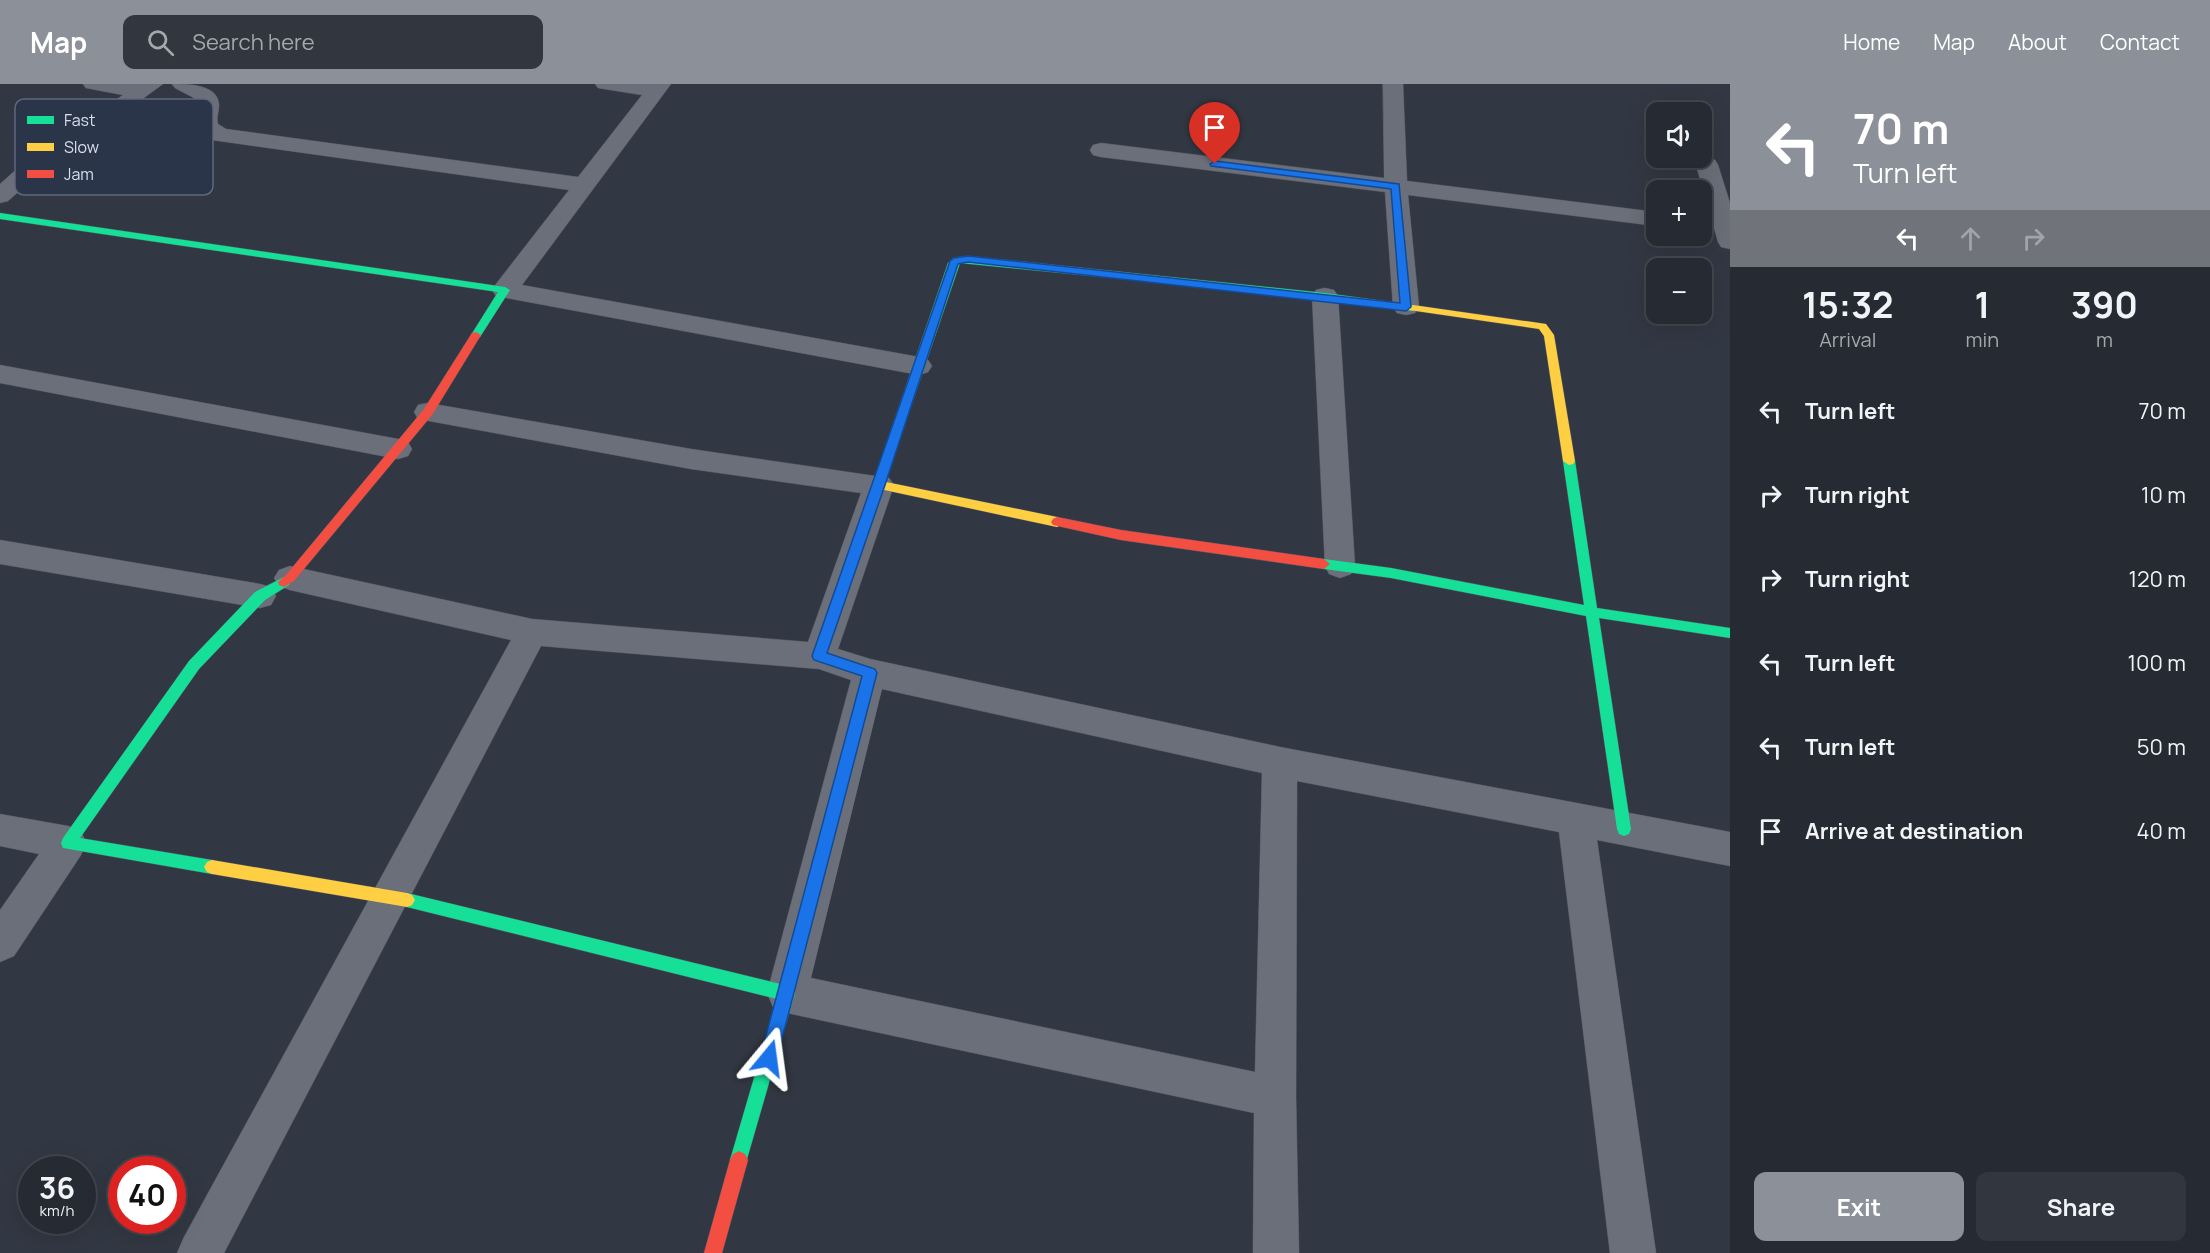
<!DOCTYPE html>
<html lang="en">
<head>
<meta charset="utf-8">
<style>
  body { margin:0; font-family:Manrope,sans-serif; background:#32363e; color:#f1f3f6; height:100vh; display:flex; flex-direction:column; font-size:22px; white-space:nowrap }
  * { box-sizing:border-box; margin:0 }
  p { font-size:20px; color:#a4a7ac }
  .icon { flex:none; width:33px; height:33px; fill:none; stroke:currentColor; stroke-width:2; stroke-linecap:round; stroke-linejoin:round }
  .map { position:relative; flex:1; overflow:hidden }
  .sheet { display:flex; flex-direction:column; background:#262a32; width:480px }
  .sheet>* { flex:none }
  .top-card { background:#8c9099; color:#fff; overflow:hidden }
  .buttons { position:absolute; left:1646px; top:18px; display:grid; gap:12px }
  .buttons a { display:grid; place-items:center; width:66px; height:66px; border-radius:12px; background:#262a32; box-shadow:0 6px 24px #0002,0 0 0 2px #42464d; font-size:30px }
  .speed { position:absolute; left:18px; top:1072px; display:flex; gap:12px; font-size:30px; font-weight:700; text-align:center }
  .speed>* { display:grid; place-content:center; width:78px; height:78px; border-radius:50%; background:#262a32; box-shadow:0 6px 24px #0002,0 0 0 2px #42464d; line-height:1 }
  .speed small { font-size:15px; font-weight:400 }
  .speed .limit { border:9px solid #d22; background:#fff; color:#111 }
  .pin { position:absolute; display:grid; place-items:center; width:51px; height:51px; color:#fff; margin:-62px -26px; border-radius:50% 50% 50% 0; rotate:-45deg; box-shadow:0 0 6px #0007 }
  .pin .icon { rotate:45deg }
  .me { position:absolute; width:66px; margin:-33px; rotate:16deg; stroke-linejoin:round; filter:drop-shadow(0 0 4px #0008) }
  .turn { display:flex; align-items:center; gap:21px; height:126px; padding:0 24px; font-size:27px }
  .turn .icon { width:78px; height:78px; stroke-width:2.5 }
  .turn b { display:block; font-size:42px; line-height:51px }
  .lanes { display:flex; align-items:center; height:57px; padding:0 24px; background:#0003; justify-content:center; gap:30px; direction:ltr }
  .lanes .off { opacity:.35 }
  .eta { display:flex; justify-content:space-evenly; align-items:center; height:102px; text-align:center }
  .eta b { font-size:36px; font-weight:700; line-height:42px }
  .button { display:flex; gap:12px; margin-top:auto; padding:12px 24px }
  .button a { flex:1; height:69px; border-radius:12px; background:#8c9099; color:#fff; font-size:24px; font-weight:700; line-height:69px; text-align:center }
  .button a+a { background:#32363e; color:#f1f3f6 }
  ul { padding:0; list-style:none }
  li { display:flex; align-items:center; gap:18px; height:84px; padding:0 24px }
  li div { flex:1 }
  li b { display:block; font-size:22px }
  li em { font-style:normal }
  header { display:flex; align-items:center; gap:36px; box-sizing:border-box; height:84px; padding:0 30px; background:#8c9099; color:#fff }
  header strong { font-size:28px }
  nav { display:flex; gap:33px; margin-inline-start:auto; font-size:21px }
  .search { width:420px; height:54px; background:#32363e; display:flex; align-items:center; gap:15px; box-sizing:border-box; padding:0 21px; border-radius:12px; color:#a4a7ac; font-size:22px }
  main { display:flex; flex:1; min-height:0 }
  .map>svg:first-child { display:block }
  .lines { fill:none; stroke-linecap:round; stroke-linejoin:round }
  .street-casing { stroke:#515660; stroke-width:1 }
  .fast-casing { stroke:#515660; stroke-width:1 }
  .slow-casing { stroke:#515660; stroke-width:1 }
  .jam-casing { stroke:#515660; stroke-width:1 }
  .street { fill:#6b6f79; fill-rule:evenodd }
  .fast { fill:#16e098; fill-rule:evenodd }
  .slow { fill:#ffcf43; fill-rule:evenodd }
  .jam { fill:#f24e42; fill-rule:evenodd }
  .route { fill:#1a73e8; stroke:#114b97; stroke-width:1.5 }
  .key { fill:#2b354a; stroke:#5f687b; stroke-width:1.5 }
  .key-label { font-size:16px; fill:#d8dfed }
</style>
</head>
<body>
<header>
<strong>Map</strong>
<div class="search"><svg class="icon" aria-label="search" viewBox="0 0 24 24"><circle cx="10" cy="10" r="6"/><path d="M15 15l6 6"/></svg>Search here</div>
<nav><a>Home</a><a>Map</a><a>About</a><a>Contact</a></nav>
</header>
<main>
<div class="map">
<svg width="1730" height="1169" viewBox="0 0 1730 1169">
  <rect width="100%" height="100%" fill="#323843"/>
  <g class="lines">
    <defs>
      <path id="street" d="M83 0H163L34 94 8 117 0 119V100L18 84 123 11 86 4Z
        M172 0C188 0 218 0 219 21 219 28 216 33 218 40L226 45 578 93 642 11 598 4 595 0H671L522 201 919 273 928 276 932 282 928 288 919 291 496 212 492 206 496 200 569 106 212 56C188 42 201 35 196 15L175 4Z
        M1383 0H1403L1407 97 1656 128V142L1408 111 1419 223 1415 229 1406 231 1397 229 1393 223 1385 108 1101 73 1093 71 1090 66 1093 61 1101 59 1384 94Z
        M1707 74 1715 76 1718 81 1730 119V165L1721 163 1718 158 1696 81 1699 76Z
        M1325 204 1334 206 1338 212 1355 482 1351 490 1340 494 1329 490 1325 482 1312 212 1316 206Z
        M0 281 398 355 408 358 412 365 408 372 398 375 0 299Z
        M428 319 691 365 889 394 894 401 838 565 870 575 1280 663 1730 748V782L1597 756 1656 1169H1610L1559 748 1297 697 1296 1013 1299 1169H1253L1254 1029 787 929 773 923 767 909 851 596 819 585 541 562 224 1169H177L184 1153 511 556 290 506 279 502 274 494 279 486 290 482 532 535 808 558 861 409 691 385 418 335 414 328 418 321ZM882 605 1262 689 1255 988 811 894Z
        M0 456 260 500 271 503 276 512 271 521 260 524 0 480Z
        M0 730 68 742 81 747 86 759 81 771 14 872 0 878V826L39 770 0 762Z"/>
      <path id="fast" d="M0 129 505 203 510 206 480 253 476 254 471 251 498 208 0 135Z
        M968 172 1325 209 1413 221 1418 224 1413 227 1325 215 960 179 903 346 897 350 893 349 891 346 948 179 953 174Z
        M1569 373 1575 377 1597 524 1730 544V554L1599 534 1631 745 1629 750 1624 752 1619 750 1617 745 1586 532 1391 494 1324 485 1318 480 1324 475 1391 484 1584 521 1563 377Z
        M284 493 290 498 289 501 265 516 199 585 80 754 212 776 217 778 220 783 217 788 212 790 63 764 61 759 63 754 189 577 255 508Z
        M407 809 793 903 795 909 745 1082 739 1085 733 1082 730 1076 777 915 407 823 402 821 399 816 402 811Z"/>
      <path id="slow" d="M1413 221 1546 240 1554 251 1575 377 1573 380 1569 381 1563 377 1544 252 1539 245 1409 226 1408 224Z
        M897 342 903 346 886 398 1057 433 1061 435 1063 438 1061 441 1057 443 875 404 873 401 891 346Z
        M212 776 407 809 412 811 415 816 412 821 407 823 212 790 207 788 204 783 207 778Z"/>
      <path id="jam" d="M476 248 481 251 432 331 294 497 284 503 279 501 278 498 286 491 424 325 472 249Z
        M1057 433 1121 446 1324 475 1330 480 1324 485 1121 456 1053 441 1051 438 1053 435Z
        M739 1067 745 1070 748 1076 722 1169H704L730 1076 733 1070Z"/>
    </defs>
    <!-- street casing -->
    <use href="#street" class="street-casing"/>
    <!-- fast casing -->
    <use href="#fast" class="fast-casing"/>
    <!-- slow casing -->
    <use href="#slow" class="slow-casing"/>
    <!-- jam casing -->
    <use href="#jam" class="jam-casing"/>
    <!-- street -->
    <use href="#street" class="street"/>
    <!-- fast -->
    <use href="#fast" class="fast"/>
    <!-- slow -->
    <use href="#slow" class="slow"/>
    <!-- jam -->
    <use href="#jam" class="jam"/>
  </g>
  <!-- route -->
  <path class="route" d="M1215 77 1399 100 1411 223 1406 227 968 178 958 180 885 401 827 569 875 585 877 589 777 974 775 980 769 983 763 980 760 974 862 592 814 576 812 572 950 177 954 174 968 172 1400 219 1391 105 1211 82 1210 80Z"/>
  <!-- legend -->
  <rect x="15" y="15" width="198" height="96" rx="9" class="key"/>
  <rect x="27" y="32" width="27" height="8" fill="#16e098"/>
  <rect x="27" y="59" width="27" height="8" fill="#ffcf43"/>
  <rect x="27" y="86" width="27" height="8" fill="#f24e42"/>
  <g class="key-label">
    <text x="64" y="42">Fast</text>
    <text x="64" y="69">Slow</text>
    <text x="64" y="96">Jam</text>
  </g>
</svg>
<div class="buttons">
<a><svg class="icon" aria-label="sound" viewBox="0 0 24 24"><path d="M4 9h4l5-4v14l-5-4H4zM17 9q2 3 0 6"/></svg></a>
<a>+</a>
<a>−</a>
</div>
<div class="speed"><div>36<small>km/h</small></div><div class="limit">40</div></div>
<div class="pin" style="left:1215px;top:80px;background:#d93025"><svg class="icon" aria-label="arrive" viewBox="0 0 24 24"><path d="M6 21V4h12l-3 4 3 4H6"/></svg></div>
<svg class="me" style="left:769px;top:974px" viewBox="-20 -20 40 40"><path d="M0-17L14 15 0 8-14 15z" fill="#1a73e8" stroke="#fff" stroke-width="4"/></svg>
</div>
<section class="sheet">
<div class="top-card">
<div class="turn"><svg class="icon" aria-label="left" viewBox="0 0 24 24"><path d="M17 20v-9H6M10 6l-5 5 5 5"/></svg><div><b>70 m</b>Turn left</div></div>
<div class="lanes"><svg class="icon" aria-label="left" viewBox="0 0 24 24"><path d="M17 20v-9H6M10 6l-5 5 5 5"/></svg><svg class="icon off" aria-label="ahead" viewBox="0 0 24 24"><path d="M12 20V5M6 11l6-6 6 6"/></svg><svg class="icon off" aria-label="right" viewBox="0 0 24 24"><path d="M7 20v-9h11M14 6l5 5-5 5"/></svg></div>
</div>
<div class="eta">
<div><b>15:32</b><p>Arrival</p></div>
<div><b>1</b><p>min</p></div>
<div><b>390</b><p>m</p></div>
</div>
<ul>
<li><svg class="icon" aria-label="left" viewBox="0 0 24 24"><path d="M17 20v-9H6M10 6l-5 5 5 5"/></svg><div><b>Turn left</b></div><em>70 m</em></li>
<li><svg class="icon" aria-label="right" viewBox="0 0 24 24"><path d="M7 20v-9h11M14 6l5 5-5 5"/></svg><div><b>Turn right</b></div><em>10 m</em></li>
<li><svg class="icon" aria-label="right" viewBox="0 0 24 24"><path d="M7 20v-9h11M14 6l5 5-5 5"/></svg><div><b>Turn right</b></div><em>120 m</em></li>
<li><svg class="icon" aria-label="left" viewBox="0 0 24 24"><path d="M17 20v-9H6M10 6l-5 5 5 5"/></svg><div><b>Turn left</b></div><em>100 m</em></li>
<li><svg class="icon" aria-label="left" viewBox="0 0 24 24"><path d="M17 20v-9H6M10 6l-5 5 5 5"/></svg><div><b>Turn left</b></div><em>50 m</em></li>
<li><svg class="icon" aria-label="arrive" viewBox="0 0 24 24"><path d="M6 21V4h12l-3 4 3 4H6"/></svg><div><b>Arrive at destination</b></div><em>40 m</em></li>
</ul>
<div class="button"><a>Exit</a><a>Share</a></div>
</section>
</main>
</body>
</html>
